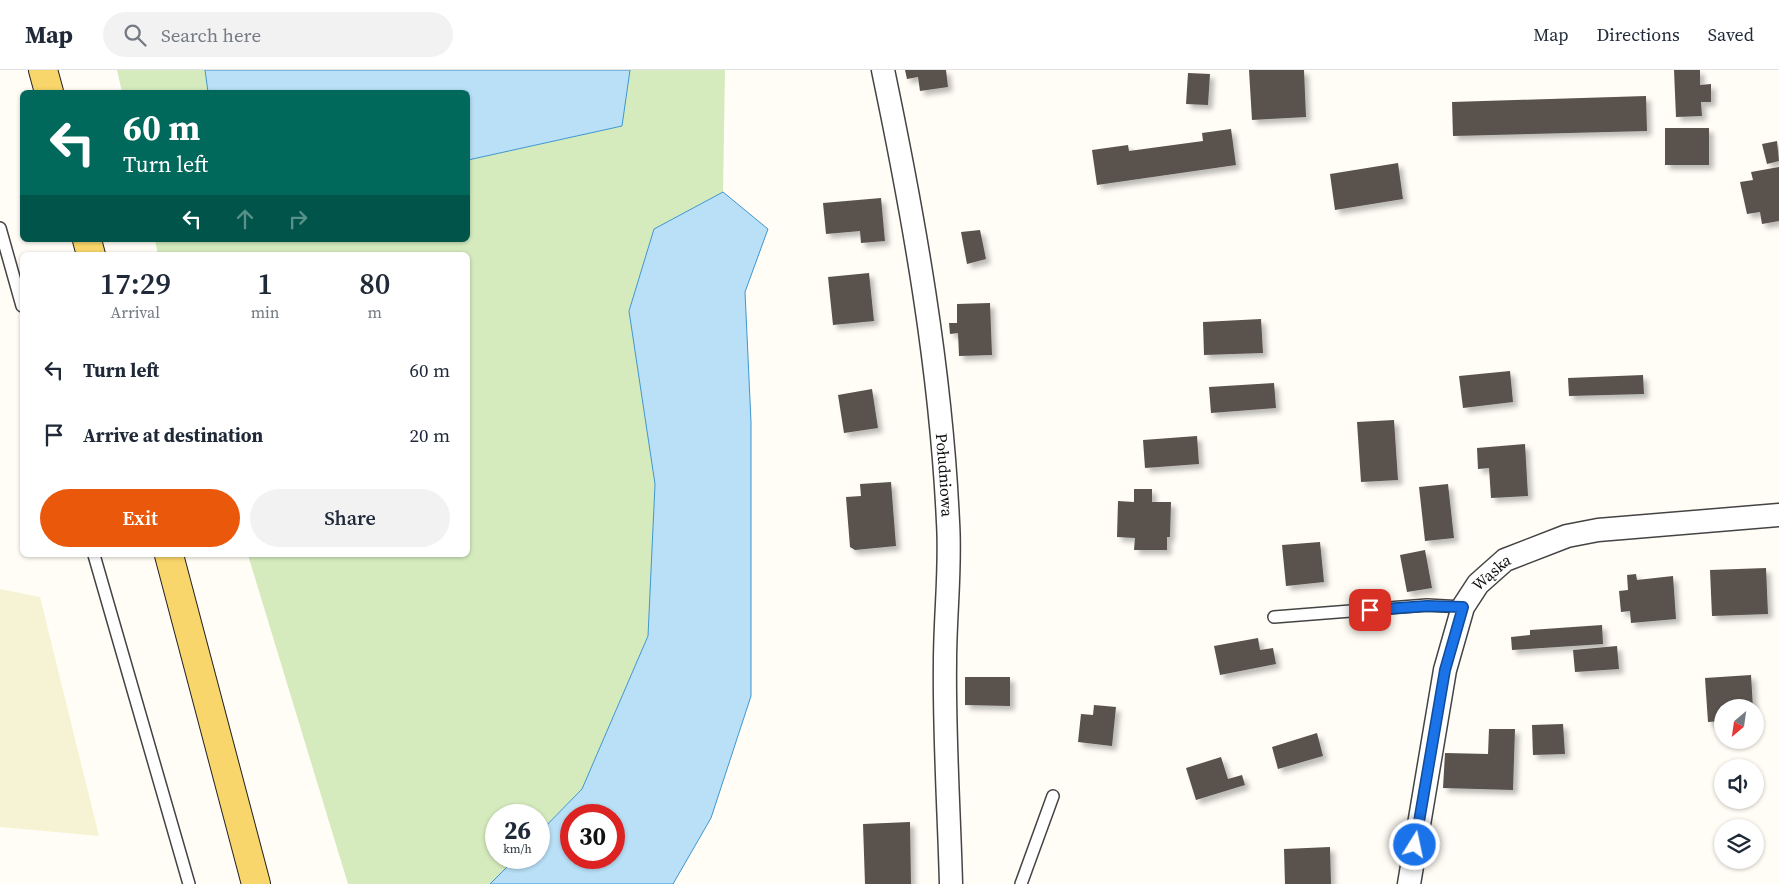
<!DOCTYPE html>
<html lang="en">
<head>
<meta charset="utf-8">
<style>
  body { margin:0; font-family:"Source Serif 4",serif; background:#f2f2f3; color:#1f2937; height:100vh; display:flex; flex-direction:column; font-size:19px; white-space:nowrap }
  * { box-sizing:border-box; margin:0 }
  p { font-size:16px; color:#747a83 }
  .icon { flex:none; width:28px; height:28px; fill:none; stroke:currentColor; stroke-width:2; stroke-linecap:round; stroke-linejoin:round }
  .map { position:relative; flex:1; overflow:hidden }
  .panel { position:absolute; left:20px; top:182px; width:450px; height:305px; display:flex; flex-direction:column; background:#fff; border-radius:8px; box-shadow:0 1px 4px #0004 }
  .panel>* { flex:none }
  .top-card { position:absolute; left:20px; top:20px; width:450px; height:152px; border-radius:8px; box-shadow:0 1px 4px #0004; background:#00695c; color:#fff; overflow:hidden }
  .needle { width:32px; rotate:209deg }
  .controls { position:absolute; left:1714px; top:629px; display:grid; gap:10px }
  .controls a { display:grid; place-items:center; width:50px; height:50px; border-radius:50%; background:#fff; box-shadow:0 1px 4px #0004; font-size:25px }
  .speed { position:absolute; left:485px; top:734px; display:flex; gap:10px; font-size:25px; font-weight:700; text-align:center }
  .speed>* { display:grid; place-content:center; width:65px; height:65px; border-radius:50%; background:#fff; box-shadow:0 1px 4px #0004; line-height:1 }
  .speed small { font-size:12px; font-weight:400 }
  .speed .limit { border:8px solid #d22; background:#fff; color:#111 }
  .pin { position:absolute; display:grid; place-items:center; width:42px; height:42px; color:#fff; margin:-21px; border-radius:10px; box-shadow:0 2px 8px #0006 }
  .me { position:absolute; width:55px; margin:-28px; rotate:10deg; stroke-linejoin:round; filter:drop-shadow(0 0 4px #0008) }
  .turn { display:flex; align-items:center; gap:18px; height:105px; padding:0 20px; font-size:22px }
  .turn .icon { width:65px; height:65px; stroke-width:2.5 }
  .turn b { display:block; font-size:35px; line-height:42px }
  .lanes { display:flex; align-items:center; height:48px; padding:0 20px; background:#0003; justify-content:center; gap:25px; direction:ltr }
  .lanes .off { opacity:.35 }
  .eta { display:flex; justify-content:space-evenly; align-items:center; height:85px; text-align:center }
  .eta b { font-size:30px; font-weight:600; line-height:35px }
  .button { display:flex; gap:10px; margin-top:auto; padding:10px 20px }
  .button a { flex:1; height:58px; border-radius:30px; background:#ea580c; color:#fff; font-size:20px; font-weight:600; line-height:58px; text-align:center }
  .button a+a { background:#f2f2f3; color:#1f2937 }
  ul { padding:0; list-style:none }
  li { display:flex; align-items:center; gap:15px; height:65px; padding:0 20px }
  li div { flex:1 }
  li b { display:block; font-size:19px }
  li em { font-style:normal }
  header { display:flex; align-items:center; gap:30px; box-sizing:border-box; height:70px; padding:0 25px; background:#fff; border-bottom:1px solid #e0e1e3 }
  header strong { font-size:24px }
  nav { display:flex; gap:28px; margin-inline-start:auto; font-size:18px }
  .search { width:350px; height:45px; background:#f2f2f3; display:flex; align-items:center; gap:12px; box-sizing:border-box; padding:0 18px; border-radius:28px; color:#747a83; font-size:19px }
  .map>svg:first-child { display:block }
  .farmland { fill:#f6f3d4 }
  .green { fill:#d5ebbd }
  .water { fill:#b9e0f7; stroke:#3f96cf; fill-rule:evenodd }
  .building { fill:#5a524d; filter:url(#shadow) }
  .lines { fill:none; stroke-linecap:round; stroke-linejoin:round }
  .lane-casing { stroke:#444; stroke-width:14 }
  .street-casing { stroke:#444; stroke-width:25 }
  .primary-casing { stroke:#222; stroke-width:30 }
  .lane { stroke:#fff; stroke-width:11 }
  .street { stroke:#fff; stroke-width:22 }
  .primary { stroke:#f9d66b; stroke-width:28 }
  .route-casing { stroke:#114b97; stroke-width:12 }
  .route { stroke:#1a73e8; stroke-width:9 }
  .labels { text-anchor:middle; stroke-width:5; stroke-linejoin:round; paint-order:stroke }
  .street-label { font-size:16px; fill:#111; stroke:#fff }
</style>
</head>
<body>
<header>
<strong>Map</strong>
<div class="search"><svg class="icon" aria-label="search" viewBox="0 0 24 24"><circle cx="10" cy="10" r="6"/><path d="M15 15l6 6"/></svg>Search here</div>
<nav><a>Map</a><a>Directions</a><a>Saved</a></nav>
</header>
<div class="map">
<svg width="1779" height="814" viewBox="0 0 1779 814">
  <defs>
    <filter id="shadow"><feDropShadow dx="4.5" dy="4.5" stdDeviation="2.5" flood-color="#0004"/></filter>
  </defs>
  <rect width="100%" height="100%" fill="#fffdf5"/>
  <!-- farmland -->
  <path class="farmland" d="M0 519 40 527 99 766 0 757Z"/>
  <!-- green -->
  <path class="green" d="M117 0H205L208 22H122Z
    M630 0H725L723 122 654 159 629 241 655 414 648 566 582 719 539 763V745H496V788H516L490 814H348L248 485H468V185H158L155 170H468V90L622 56Z"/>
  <!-- water -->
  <path class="water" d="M205 0H630L622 56 468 90V22H208Z
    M723 122 768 159 745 222 751 352V626L711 748 673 814H490L516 788H539V763L582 719 648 566 655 414 629 241 654 159ZM571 745H614V788H571Z"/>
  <!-- building -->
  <path class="building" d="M905 0H946L948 17 920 21 918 7 907 9Z
    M1249 0H1304L1306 47 1252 50Z
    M1674 0H1700V15L1711 14V32H1701L1702 46 1676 47Z
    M1188 3 1210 4 1208 35 1186 34Z
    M1646 26 1647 61 1453 66 1452 32Z
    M1665 58H1709V95H1665Z
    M1231 59 1236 95 1097 115 1092 80 1128 75 1129 81 1203 71 1202 63Z
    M1777 71 1779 91 1767 94 1762 74Z
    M1398 93 1403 129 1335 140 1330 104Z
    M1779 97V151L1762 154 1760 142 1747 144 1740 112 1753 110 1751 102Z
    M881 128 885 171 861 173 860 161 826 164 823 133Z
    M980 160 986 189 967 194 961 162Z
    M869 203 874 251 833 255 828 207Z
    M990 233 992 285 959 286 958 263 950 264 949 253H957V234Z
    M1261 249 1263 283 1204 285 1203 252Z
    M1510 301 1513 332 1463 338 1459 306Z
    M1643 305 1644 324 1569 326 1568 308Z
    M1274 313 1276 338 1211 343 1209 317Z
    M872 319 878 358 844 363 838 325Z
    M1394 350 1398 410 1361 412 1357 352Z
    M1197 366 1199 394 1145 398 1143 370Z
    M1525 374 1528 426 1491 428 1489 398 1478 399 1477 378Z
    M891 412 896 476 855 480 850 477 846 427 861 426 860 414Z
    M1448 414 1454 468 1425 471 1419 417Z
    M1134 419H1152V432H1171L1170 467H1167V480H1134L1135 468 1117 467 1118 431 1134 432Z
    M1320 472 1324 512 1286 516 1282 475Z
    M1425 480 1432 518 1407 522 1400 485Z
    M1766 498 1768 544 1712 546 1710 500Z
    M1636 504 1637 510 1673 506 1676 549 1631 553 1630 541 1621 542 1619 521 1628 520 1627 505Z
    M1602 555 1603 574 1512 580 1511 567 1530 565V560Z
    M1258 568 1260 580 1273 578 1276 594 1220 605 1214 576Z
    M1617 576 1619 599 1575 602 1573 580Z
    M1751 605 1753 638H1722V651L1708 652 1705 608Z
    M965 607H1010V636L965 635Z
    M1094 635 1116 637 1112 676 1078 672 1081 644 1093 645Z
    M1563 654 1565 684 1533 685 1532 655Z
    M1489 659H1515L1513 720 1443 718 1445 683 1488 684Z
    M1317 663 1323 686 1278 699 1272 677Z
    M1221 687 1228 709 1242 705 1245 715 1196 730 1186 698Z
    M910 752 911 814H865L863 754Z
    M1330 777 1331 814H1285L1284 779Z"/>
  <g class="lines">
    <defs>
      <path id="lane" d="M0 158 22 236
        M94 485 189 814
        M1274 547 1427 535 1463 537
        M1021 814 1053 726"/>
      <g id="street">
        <path id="s1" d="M883 0C914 148 941 300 948 452 951 498 945 545 945 592 944 666 949 740 951 814"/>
        <path id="s2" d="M1409 814 1445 600 1463 537 1478 514 1505 490 1567 466 1598 460 1779 445"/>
      </g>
      <path id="primary" d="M43 0 49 22
        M87 170 91 185
        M169 485 256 814"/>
    </defs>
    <!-- lane casing -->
    <use href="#lane" class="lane-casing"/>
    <!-- street casing -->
    <use href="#street" class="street-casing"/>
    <!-- primary casing -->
    <use href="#primary" class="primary-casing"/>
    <!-- lane -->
    <use href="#lane" class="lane"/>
    <!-- street -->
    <use href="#street" class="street"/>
    <!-- primary -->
    <use href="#primary" class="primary"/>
  </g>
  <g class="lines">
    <defs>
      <path id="route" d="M1370 540 1427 536 1463 537 1445 600 1415 775"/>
    </defs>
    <!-- route casing -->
    <use href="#route" class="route-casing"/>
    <!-- route -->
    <use href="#route" class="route"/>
  </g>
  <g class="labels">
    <!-- street labels -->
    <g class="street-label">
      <text dy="6" stroke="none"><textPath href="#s1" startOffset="410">Południowa</textPath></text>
      <text dy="6" stroke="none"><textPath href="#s2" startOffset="328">Wąska</textPath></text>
    </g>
  </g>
</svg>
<div class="controls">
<a><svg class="needle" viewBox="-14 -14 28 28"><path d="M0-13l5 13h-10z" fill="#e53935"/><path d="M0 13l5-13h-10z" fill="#747a83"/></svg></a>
<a><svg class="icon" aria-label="sound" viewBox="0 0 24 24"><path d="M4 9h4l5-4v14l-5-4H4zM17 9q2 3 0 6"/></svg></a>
<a><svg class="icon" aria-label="layers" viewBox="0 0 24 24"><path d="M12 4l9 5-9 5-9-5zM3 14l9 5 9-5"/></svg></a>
</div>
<div class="speed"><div>26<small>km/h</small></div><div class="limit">30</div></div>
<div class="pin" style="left:1370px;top:540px;background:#d93025"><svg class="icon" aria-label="arrive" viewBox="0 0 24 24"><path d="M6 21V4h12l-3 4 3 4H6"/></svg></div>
<svg class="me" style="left:1415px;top:775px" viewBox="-20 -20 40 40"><circle r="17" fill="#1a73e8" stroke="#fff" stroke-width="3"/><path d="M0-11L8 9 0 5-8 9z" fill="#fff"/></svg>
<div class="top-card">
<div class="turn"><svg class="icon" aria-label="left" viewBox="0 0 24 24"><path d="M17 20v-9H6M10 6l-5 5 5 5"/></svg><div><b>60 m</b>Turn left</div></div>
<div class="lanes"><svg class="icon" aria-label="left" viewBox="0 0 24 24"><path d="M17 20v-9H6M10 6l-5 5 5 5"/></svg><svg class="icon off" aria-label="ahead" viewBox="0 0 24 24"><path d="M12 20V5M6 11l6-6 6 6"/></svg><svg class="icon off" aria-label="right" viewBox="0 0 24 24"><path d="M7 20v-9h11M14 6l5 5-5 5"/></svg></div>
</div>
<section class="panel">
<div class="eta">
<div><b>17:29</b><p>Arrival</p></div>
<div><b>1</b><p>min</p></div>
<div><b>80</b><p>m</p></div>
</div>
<ul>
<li><svg class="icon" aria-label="left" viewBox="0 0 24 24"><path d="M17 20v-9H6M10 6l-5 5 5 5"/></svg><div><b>Turn left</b></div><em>60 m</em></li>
<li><svg class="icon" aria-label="arrive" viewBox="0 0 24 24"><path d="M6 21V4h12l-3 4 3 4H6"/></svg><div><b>Arrive at destination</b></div><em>20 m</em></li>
</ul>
<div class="button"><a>Exit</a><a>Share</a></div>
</section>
</div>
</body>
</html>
